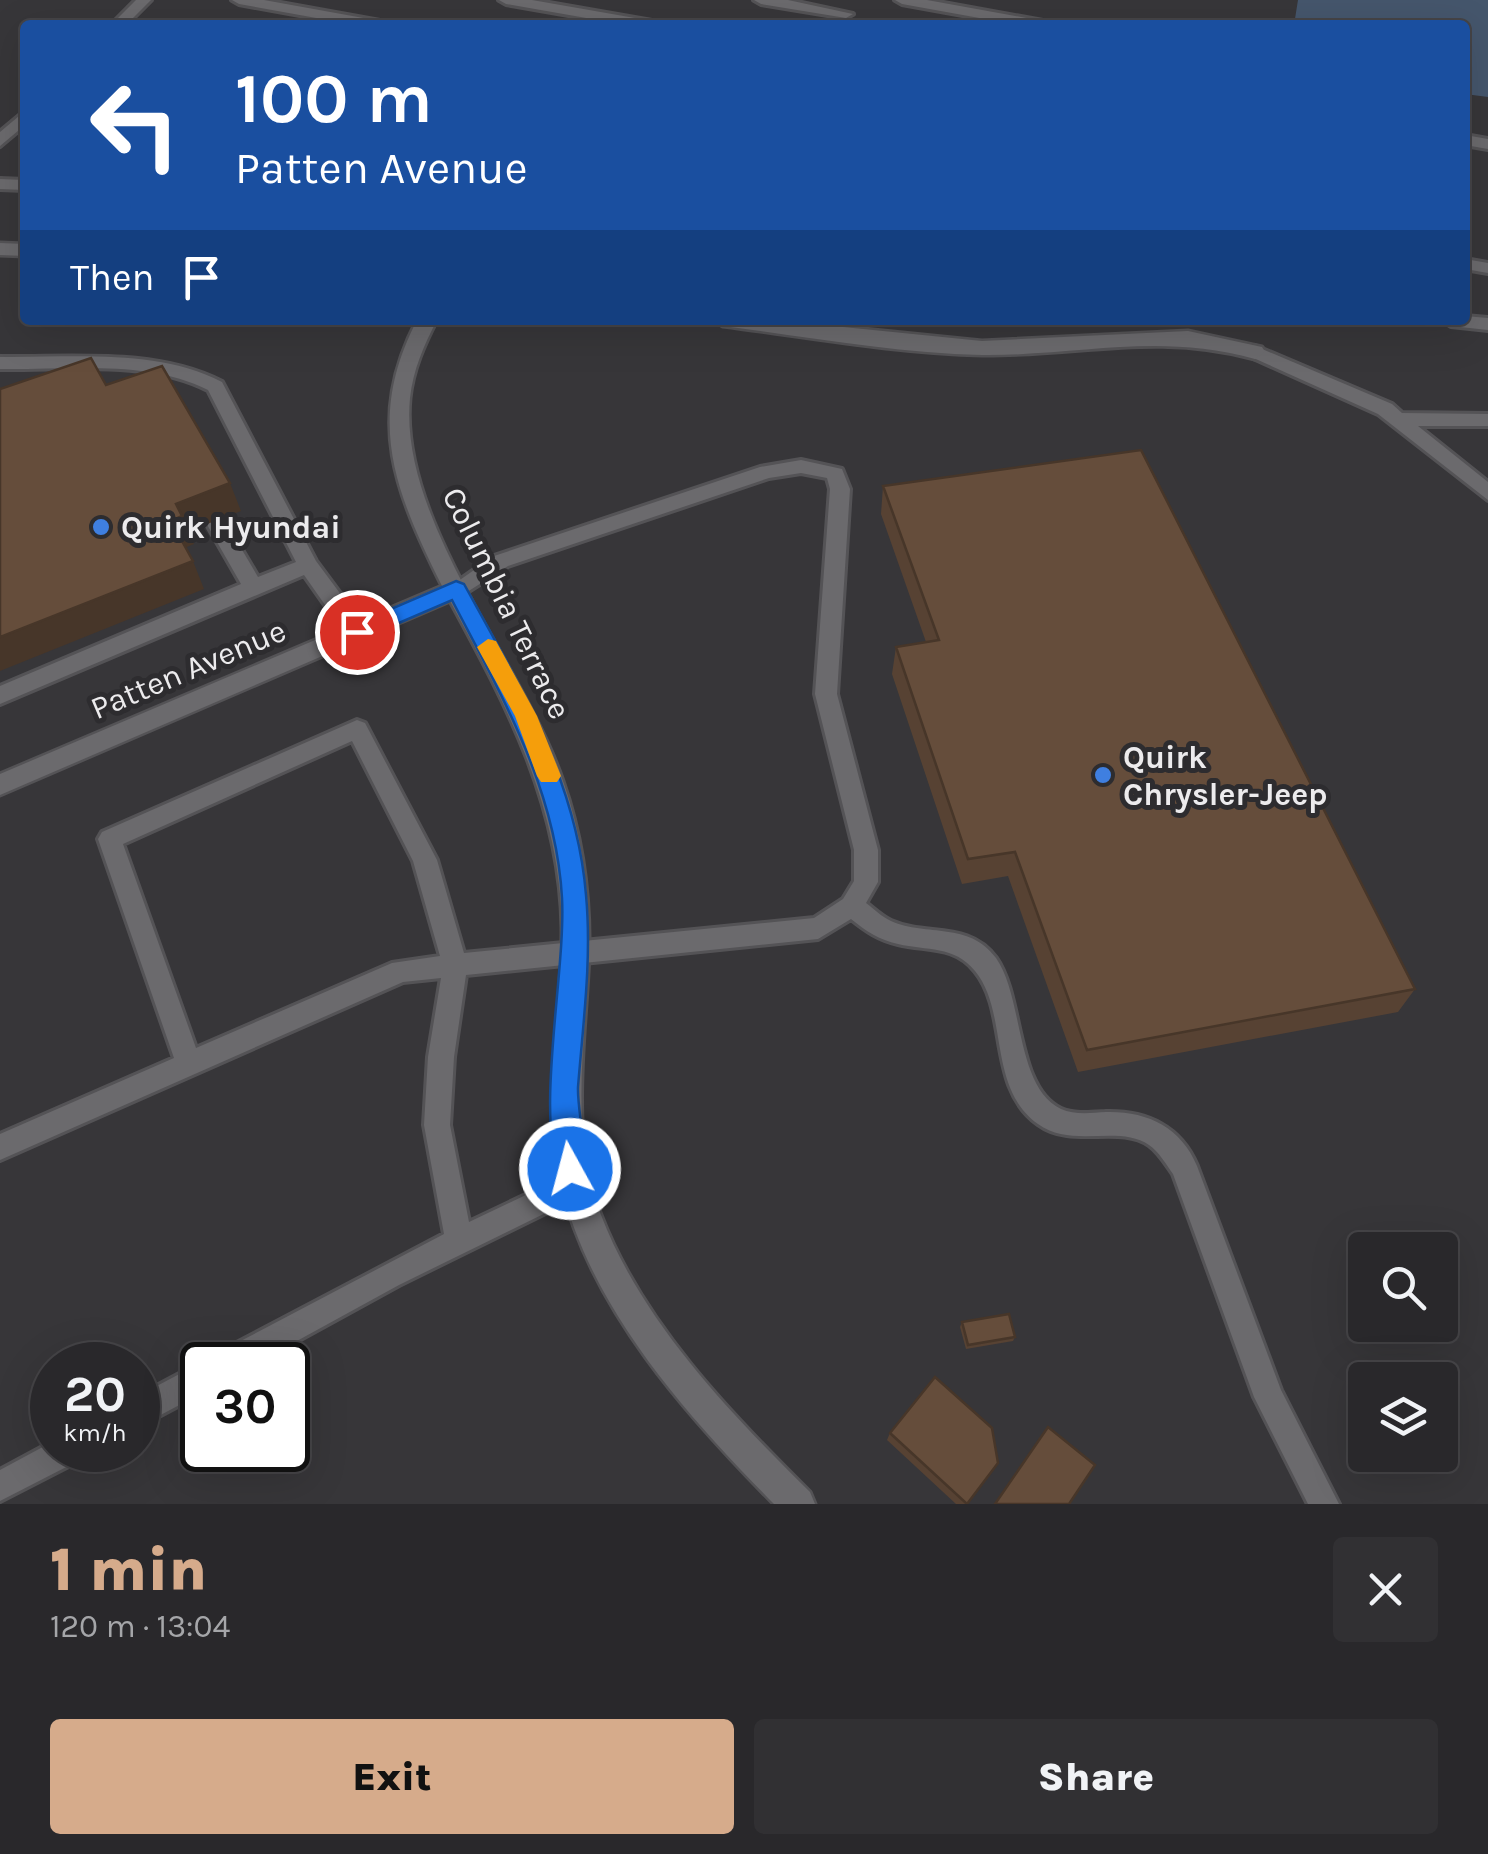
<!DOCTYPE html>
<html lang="en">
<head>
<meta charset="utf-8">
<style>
  body { margin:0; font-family:Karla,sans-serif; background:#313033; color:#f1f3f6; height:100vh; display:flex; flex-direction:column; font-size:38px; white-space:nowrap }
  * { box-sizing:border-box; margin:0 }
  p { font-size:32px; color:#a5a6a9 }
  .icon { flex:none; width:55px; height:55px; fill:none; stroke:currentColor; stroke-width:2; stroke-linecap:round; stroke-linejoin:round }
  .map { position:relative; height:1504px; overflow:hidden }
  .panel { display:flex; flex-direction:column; background:#29282b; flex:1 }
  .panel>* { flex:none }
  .banner { position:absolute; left:20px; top:20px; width:1450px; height:305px; border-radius:10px; box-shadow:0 10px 40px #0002,0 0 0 2px #454447; background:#1a4fa0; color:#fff; overflow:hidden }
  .tools { position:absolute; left:1348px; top:1232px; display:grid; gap:20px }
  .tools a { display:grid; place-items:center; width:110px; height:110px; border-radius:10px; background:#29282b; box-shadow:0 10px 40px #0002,0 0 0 2px #454447; font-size:50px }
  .speed { position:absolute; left:30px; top:1342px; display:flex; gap:20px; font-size:50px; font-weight:700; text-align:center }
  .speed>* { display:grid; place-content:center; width:130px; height:130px; border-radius:50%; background:#29282b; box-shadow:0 10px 40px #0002,0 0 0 2px #454447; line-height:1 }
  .speed small { font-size:25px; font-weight:400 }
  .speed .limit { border:5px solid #111; border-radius:15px; background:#fff; color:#111 }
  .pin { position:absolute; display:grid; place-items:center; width:85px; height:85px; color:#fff; margin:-42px; border:5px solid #fff; border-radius:50%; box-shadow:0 2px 10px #0007 }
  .me { position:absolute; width:110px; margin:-55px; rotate:353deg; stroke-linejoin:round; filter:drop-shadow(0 0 8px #0008) }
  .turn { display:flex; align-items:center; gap:35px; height:210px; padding:0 50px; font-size:45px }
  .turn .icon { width:130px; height:130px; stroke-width:2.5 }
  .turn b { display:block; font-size:70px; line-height:85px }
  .then { display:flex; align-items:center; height:95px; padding:0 50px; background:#0003; gap:20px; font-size:38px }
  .round { display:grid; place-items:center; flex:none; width:105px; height:105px; border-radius:10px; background:#313033 }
  .overview { display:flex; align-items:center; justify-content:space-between; height:170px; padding:0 50px }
  h1 { font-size:60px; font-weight:800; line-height:75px; color:#d6ab8b }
  .button { display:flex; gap:20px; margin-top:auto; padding:20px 50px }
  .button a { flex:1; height:115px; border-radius:10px; background:#d6ab8b; color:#111; font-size:40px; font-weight:800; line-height:115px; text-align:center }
  .button a+a { background:#313033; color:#f1f3f6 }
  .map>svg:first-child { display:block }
  .water { fill:#45566c }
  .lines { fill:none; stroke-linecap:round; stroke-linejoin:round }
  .service-casing { stroke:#545356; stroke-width:6 }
  .minor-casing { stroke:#545356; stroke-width:5 }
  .service { fill:#6b6a6d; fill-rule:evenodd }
  .minor { fill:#6b6a6d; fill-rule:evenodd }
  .wall { fill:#574233 }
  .shaded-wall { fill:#473629 }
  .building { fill:#654d3b; stroke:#473629; stroke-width:2.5 }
  .route { fill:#1a73e8; stroke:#114b97; stroke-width:2.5 }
  .slow { fill:#f59e0b }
  .shop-dot { fill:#3f7fe0; stroke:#2d2c2f; stroke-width:4 }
  .labels { text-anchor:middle; stroke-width:10; stroke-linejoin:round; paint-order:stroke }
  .poi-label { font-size:32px; font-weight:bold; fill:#ecebed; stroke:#2d2c2f; text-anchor:start }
  .street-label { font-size:32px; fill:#ecebed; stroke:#2d2c2f }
</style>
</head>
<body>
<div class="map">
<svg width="1488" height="1504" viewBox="0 0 1488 1504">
  <rect width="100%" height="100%" fill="#373639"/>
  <!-- water -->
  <path class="water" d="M1298 0H1488V97L1465 94V25H1294Z"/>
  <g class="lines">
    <defs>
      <path id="service" d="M136 0H151L126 25H111Z
        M232 0H264L380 21 387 25H355L239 4Z
        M499 0H532L652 21 659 25H626L506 4Z
        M754 0H788L853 14 846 18 761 4Z
        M895 0H927L1043 21 1050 25H1018L902 4Z
        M25 111V125L0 146V132Z
        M1465 135 1488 139V149L1465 145Z
        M0 179 25 180V190L0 189Z
        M1465 259 1488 263V273L1465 269Z
        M1465 316 1488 318V330L1451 326 1442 320H1465Z
        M1255 346 1392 404 1402 413 1488 414V426H1418L1488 482V500L1378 414 1249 356 1246 352Z
        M0 357C72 358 156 348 222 382L316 561 365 627 368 633 365 639H349L304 575 0 704V686L241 584 205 521 208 516H222L258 577 296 562 208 390C148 359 66 370 0 369Z
        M801 460 842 469 850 489 837 694 878 850V882L866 903C874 909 882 917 891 921 927 937 969 921 996 958 1024 998 1015 1087 1061 1109 1074 1115 1091 1113 1106 1112 1147 1111 1181 1127 1197 1166L1281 1390 1339 1504H1308L1254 1397 1173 1174C1166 1164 1159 1152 1149 1145 1119 1124 1072 1149 1038 1124 987 1088 1009 1012 975 971 954 945 927 951 898 944 879 940 866 931 851 919L818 939 466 975 454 1057 450 1125 469 1222 574 1172 584 1176 588 1185 584 1194 399 1285 253 1365H210L214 1355 444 1234 424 1125 428 1057 441 978 403 982 0 1160V1134L174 1058 98 839 102 832 357 720 365 723 437 860 464 953 814 918 843 899 854 881V850L815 694 830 489 827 478 801 473 769 478 508 566 464 594 457 597 447 589 494 556 760 467ZM352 741 413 861 440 956 392 963 196 1048 123 844Z
        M202 1362 208 1365H202V1393L138 1427V1396Z
        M52 1442V1450H82L78 1461 0 1501V1470Z"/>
      <path id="minor" d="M0 243 25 244V256L0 255Z
        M417 320H437C424 345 413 370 410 398 398 520 523 665 563 781 582 835 590 895 589 952 586 1040 568 1131 601 1215 642 1322 730 1413 810 1492L815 1504H774C687 1416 591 1309 561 1185 540 1100 563 1014 562 928 560 806 507 706 450 601L0 795V774L442 586C395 491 365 421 417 320Z
        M713 320H774L982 341 1188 331 1262 347 1265 352 1255 359C1156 332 1080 356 982 355 895 353 809 337 723 326Z"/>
    </defs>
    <!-- service casing -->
    <use href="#service" class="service-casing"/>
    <!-- minor casing -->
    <use href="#minor" class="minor-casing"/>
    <!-- service -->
    <use href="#service" class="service"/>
    <!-- minor -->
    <use href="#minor" class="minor"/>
  </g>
  <!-- wall -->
  <path class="wall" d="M883 486 1415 989 1398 1012 1078 1072 1008 876 962 884 892 674 896 647 926 642 881 514Z
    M962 1322 1015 1337 1013 1341 966 1349 960 1327Z
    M890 1433 968 1504H956L887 1440Z"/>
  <!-- shaded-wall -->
  <path class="shaded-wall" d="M230 483 241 511 189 531 194 544 182 549 171 521 176 504Z
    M193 561 204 589 0 671V637Z"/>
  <!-- building -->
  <path class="building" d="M91 358 106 385 162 366 230 483 176 504 182 516 171 521 193 561 0 637V389Z
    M1141 450 1415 989 1087 1050 1015 852 968 859 896 647 939 640 883 486Z
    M1009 1314 1015 1337 968 1345 962 1322Z
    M935 1377 992 1428 998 1463 967 1504 890 1433Z
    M1048 1427 1095 1465 1069 1504H995Z"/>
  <!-- route -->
  <path class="route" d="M456 581 464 584C518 682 577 781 586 895 592 959 583 1024 578 1087 577 1114 590 1154 580 1178L570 1182 561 1178C534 1116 566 973 562 898 556 788 501 695 452 600L357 641 346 632 349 627Z"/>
  <!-- slow -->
  <path class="slow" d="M488 639 496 641 537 716 561 776 557 782H541L537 776 515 716 477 647Z"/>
  <!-- markers -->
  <g class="shop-dot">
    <circle cx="101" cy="527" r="10"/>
    <circle cx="1103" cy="775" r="10"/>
  </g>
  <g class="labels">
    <!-- poi labels -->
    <g class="poi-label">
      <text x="121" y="538">Quirk Hyundai</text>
      <text x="1123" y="768">Quirk<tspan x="1123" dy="37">Chrysler-Jeep</tspan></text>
    </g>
    <!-- street labels -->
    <g class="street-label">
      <text transform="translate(507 603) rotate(64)" y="11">Columbia Terrace</text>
      <text transform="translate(188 669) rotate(-23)" y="11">Patten Avenue</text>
    </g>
  </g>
</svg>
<div class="tools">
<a><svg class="icon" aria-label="search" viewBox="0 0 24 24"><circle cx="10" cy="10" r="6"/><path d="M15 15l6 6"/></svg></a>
<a><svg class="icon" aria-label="layers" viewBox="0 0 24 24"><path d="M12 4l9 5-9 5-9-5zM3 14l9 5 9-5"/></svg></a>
</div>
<div class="speed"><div>20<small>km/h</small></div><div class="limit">30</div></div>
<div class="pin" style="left:357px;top:632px;background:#d93025"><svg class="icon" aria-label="arrive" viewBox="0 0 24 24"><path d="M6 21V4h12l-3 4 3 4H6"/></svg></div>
<svg class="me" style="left:570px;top:1169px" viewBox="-20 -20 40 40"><circle r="17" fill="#1a73e8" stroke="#fff" stroke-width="3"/><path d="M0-11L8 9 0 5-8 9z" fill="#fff"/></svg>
<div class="banner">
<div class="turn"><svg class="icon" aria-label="left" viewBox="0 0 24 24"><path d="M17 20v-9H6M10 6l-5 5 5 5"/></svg><div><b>100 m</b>Patten Avenue</div></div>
<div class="then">Then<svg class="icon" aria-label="arrive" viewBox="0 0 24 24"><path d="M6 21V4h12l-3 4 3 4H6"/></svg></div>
</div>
</div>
<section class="panel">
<div class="overview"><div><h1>1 min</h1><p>120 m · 13:04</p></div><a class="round"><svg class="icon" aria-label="close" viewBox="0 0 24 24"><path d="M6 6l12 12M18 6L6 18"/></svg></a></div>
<div class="button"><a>Exit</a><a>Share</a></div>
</section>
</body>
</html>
